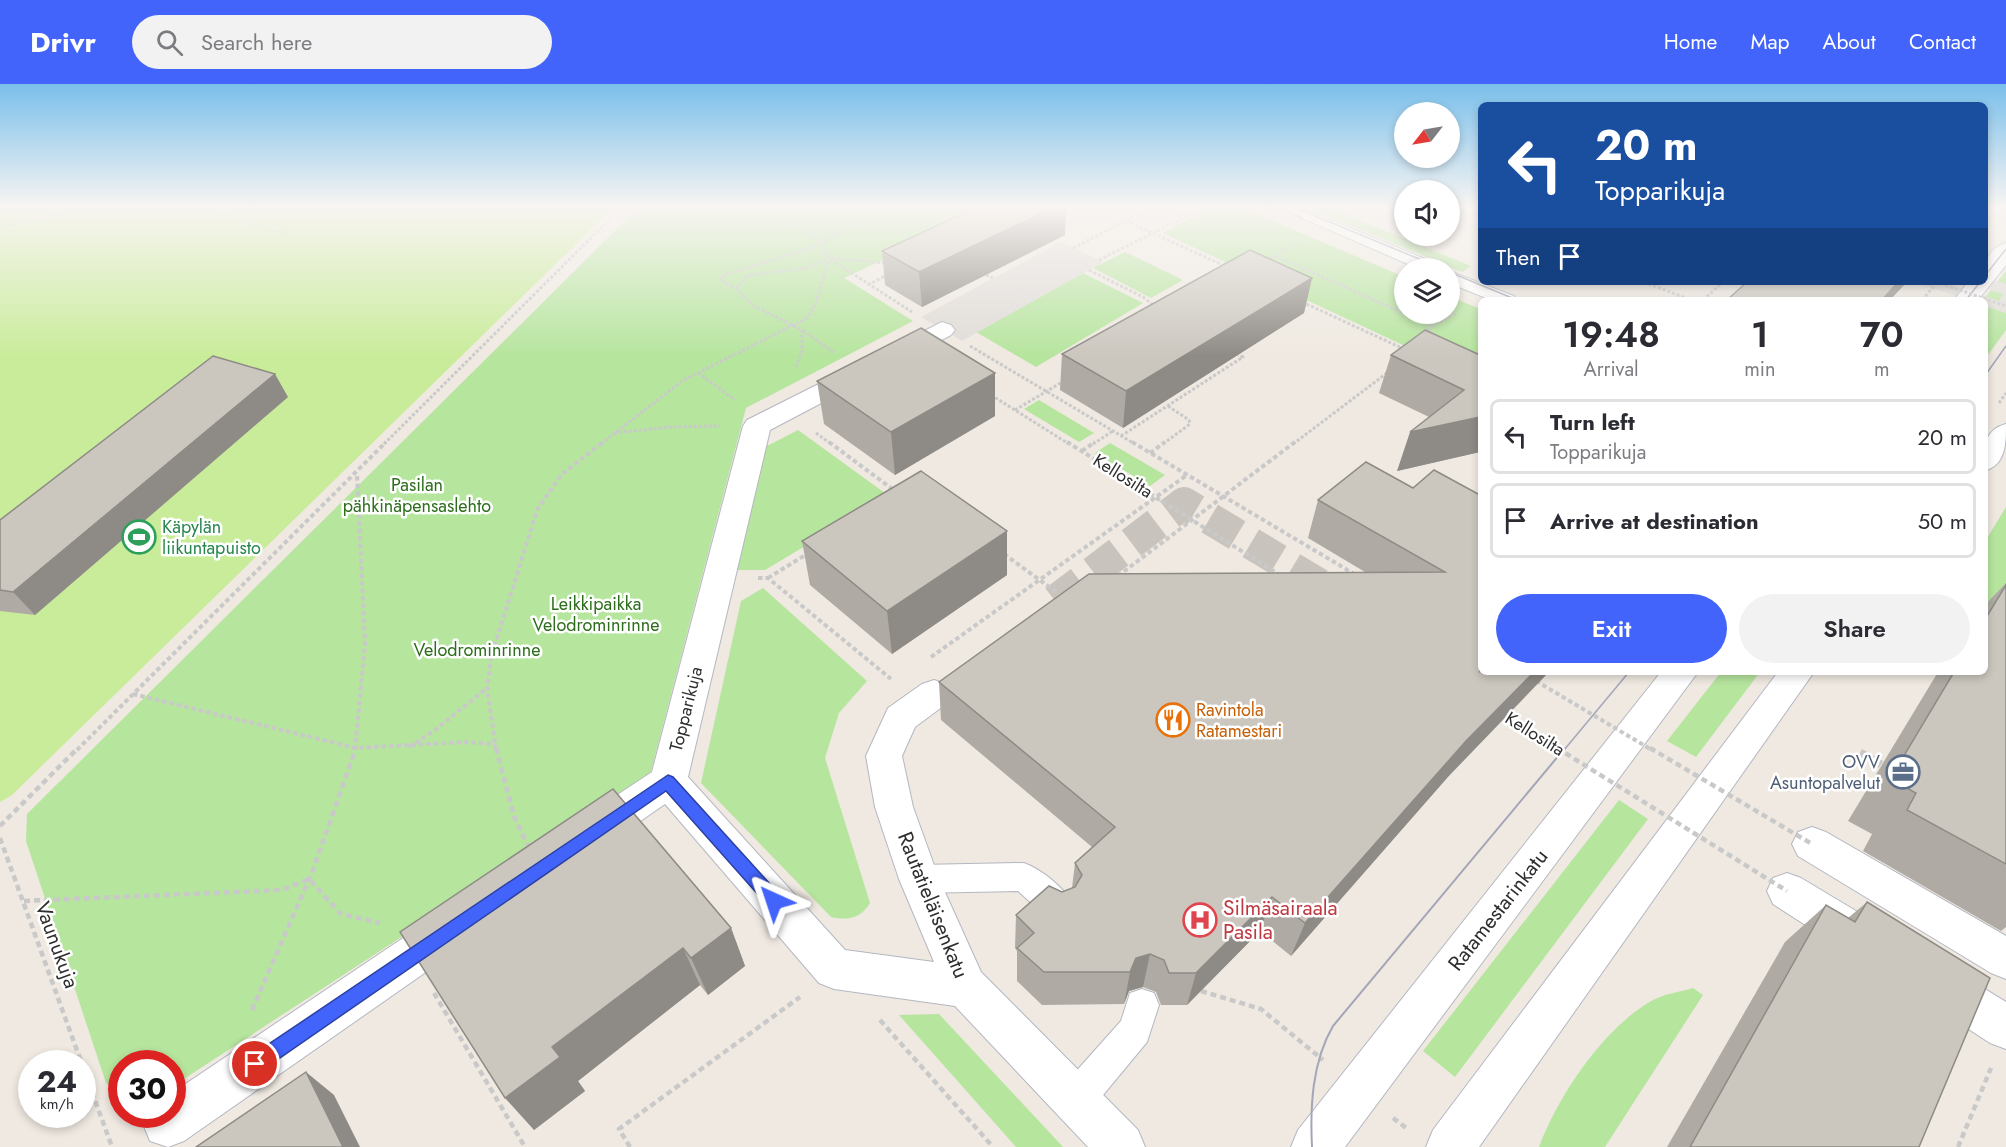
<!DOCTYPE html>
<html lang="en">
<head>
<meta charset="utf-8">
<style>
  body { margin:0; font-family:Jost,sans-serif; background:#f2f2f3; color:#2b2b33; height:100vh; display:flex; flex-direction:column; font-size:22px; white-space:nowrap }
  * { box-sizing:border-box; margin:0 }
  p { font-size:20px; color:#7c7c81 }
  .icon { flex:none; width:33px; height:33px; fill:none; stroke:currentColor; stroke-width:2; stroke-linecap:round; stroke-linejoin:round }
  .map { position:relative; flex:1; overflow:hidden }
  .panel { position:absolute; left:1478px; top:213px; width:510px; height:378px; display:flex; flex-direction:column; background:#fff; border-radius:9px; box-shadow:0 3px 9px #0003 }
  .panel>* { flex:none }
  .top-card { position:absolute; left:1478px; top:18px; width:510px; height:183px; border-radius:9px; box-shadow:0 3px 9px #0003; background:#1a4fa0; color:#fff; overflow:hidden }
  .needle { width:39px; rotate:239deg }
  .controls { position:absolute; left:1394px; top:18px; display:grid; gap:12px }
  .controls a { display:grid; place-items:center; width:66px; height:66px; border-radius:50%; background:#fff; box-shadow:0 3px 9px #0003; font-size:30px }
  .speed { position:absolute; left:18px; top:966px; display:flex; gap:12px; font-size:30px; font-weight:700; text-align:center }
  .speed>* { display:grid; place-content:center; width:78px; height:78px; border-radius:50%; background:#fff; box-shadow:0 3px 9px #0003; line-height:1 }
  .speed small { font-size:15px; font-weight:400 }
  .speed .limit { border:9px solid #d22; background:#fff; color:#111 }
  .pin { position:absolute; display:grid; place-items:center; width:51px; height:51px; color:#fff; margin:-26px; border:3px solid #fff; border-radius:50%; box-shadow:0 2px 6px #0007 }
  .me { position:absolute; width:66px; margin:-33px; rotate:318deg; stroke-linejoin:round; filter:drop-shadow(0 0 4px #0008) }
  .turn { display:flex; align-items:center; gap:21px; height:126px; padding:0 18px; font-size:27px }
  .turn .icon { width:78px; height:78px; stroke-width:2.5 }
  .turn b { display:block; font-size:42px; line-height:51px }
  .then { display:flex; align-items:center; height:57px; padding:0 18px; background:#0003; gap:12px; font-size:22px }
  .eta { display:flex; justify-content:space-evenly; align-items:center; height:102px; text-align:center }
  .eta b { font-size:36px; font-weight:600; line-height:42px }
  .primary-button { display:flex; gap:12px; margin-top:auto; padding:12px 18px }
  .primary-button a { flex:1; height:69px; border-radius:36px; background:#4264fb; color:#fff; font-size:24px; font-weight:600; line-height:69px; text-align:center }
  .primary-button a+a { background:#f2f2f3; color:#2b2b33 }
  ul { padding:0; list-style:none }
  li { display:flex; align-items:center; gap:18px; height:75px; margin:0 12px 9px; padding:0 6px; border:3px solid #e1e1e2; border-radius:9px }
  li div { flex:1 }
  li b { display:block; font-size:22px }
  li em { font-style:normal }
  header { display:flex; align-items:center; gap:36px; box-sizing:border-box; height:84px; padding:0 30px; background:#4264fb; color:#fff }
  header strong { font-size:28px }
  nav { display:flex; gap:33px; margin-inline-start:auto; font-size:21px }
  .search { width:420px; height:54px; background:#f2f2f3; display:flex; align-items:center; gap:15px; box-sizing:border-box; padding:0 21px; border-radius:33px; color:#7c7c81; font-size:22px }
  .map>svg:first-child { display:block }
  .green { fill:#b6e59e }
  .pitch { fill:#c9ec9a }
  .plaza { fill:#dfdcd8 }
  .lines { fill:none; stroke-linecap:round; stroke-linejoin:round }
  .minor-tunnel { stroke:#c8c4bd; stroke-width:32; stroke-dasharray:32 16; stroke-linecap:butt }
  .service-casing { stroke:#b4b7c1; stroke-width:2 }
  .pedestrian-casing { stroke:#b4b7c1; stroke-width:2 }
  .minor-casing { stroke:#b4b7c1; stroke-width:2 }
  .tertiary-casing { stroke:#b4b7c1; stroke-width:2 }
  .path-far2 { stroke:#c9c9c9; stroke-width:3; stroke-dasharray:3 2; stroke-linecap:butt }
  .path-far1 { stroke:#c9c9c9; stroke-width:4; stroke-dasharray:4.5 3; stroke-linecap:butt }
  .path { stroke:#c9c9c9; stroke-width:4.5; stroke-dasharray:6 4; stroke-linecap:butt }
  .service { fill:#fff; fill-rule:evenodd }
  .pedestrian { fill:#fff; fill-rule:evenodd }
  .minor { fill:#fff; fill-rule:evenodd }
  .tertiary { fill:#fff; fill-rule:evenodd }
  .tram-far1 { stroke:#a3a6b8; stroke-width:1.5 }
  .tram { stroke:#a3a6b8; stroke-width:2 }
  .path-bridge-far2 { stroke:#c9c9c9; stroke-width:3; stroke-dasharray:3 2; stroke-linecap:butt }
  .path-bridge-far1 { stroke:#c9c9c9; stroke-width:4; stroke-dasharray:4.5 3; stroke-linecap:butt }
  .path-bridge { stroke:#c9c9c9; stroke-width:4.5; stroke-dasharray:6 4; stroke-linecap:butt }
  .wall { fill:#afaba4 }
  .shaded-wall { fill:#8e8b86 }
  .building { fill:#cbc7bf; stroke:#8e8b86; stroke-width:1.5 }
  .route { fill:#4264fb; stroke:#2b41a3; stroke-width:1.5 }
  .labels { text-anchor:middle; stroke-width:5; stroke-linejoin:round; paint-order:stroke }
  .street-label { font-size:18px; fill:#2e2e2e; stroke:#fff }
  .park-label { font-size:18px; fill:#2c6e1b; stroke:#fff }
  .leisure-label { font-size:18px; fill:#27864d; stroke:#fff; text-anchor:start }
  .food-label { font-size:18px; fill:#c56008; stroke:#fff; text-anchor:start }
  .service-label { font-size:18px; fill:#4e5e75; stroke:#fff; text-anchor:end }
  .near-street-label { font-size:21px; fill:#2e2e2e; stroke:#fff }
  .near-health-label { font-size:21px; fill:#be3a42; stroke:#fff; text-anchor:start }
</style>
</head>
<body>
<header>
<strong>Drivr</strong>
<div class="search"><svg class="icon" aria-label="search" viewBox="0 0 24 24"><circle cx="10" cy="10" r="6"/><path d="M15 15l6 6"/></svg>Search here</div>
<nav><a>Home</a><a>Map</a><a>About</a><a>Contact</a></nav>
</header>
<div class="map">
<svg width="2006" height="1063" viewBox="0 0 2006 1063">
  <rect width="100%" height="100%" fill="#efe9e1"/>
  <!-- green -->
  <path class="green" d="M638 124H995L844 194 913 237 746 324 650 691 173 1002 172 980H122L121 1013 106 999 26 757 27 730Z
    M1210 124H1243L1404 193V230H1449V212L1480 225V297L1163 149Z
    M1309 124H1330L1471 182 1462 188Z
    M1125 168 1183 196 1151 214 1093 184Z
    M2006 187V246L1985 275 1983 216Z
    M1083 189 1143 219 1036 283 976 248Z
    M1039 316 1094 349 1079 358 1024 325Z
    M798 346 889 412 765 486H730L758 361H769Z
    M1110 359 1165 391 1150 402 1095 369Z
    M2006 423V557L1985 546 1984 459Z
    M763 504 867 597 839 629 825 674 870 819C862 834 847 837 831 833L701 699 741 517Z
    M1721 588H1760L1696 673 1667 657Z
    M1619 716 1648 735 1455 993 1423 967Z
    M1693 904 1703 911 1605 1063H1539C1558 1012 1604 943 1653 916 1664 910 1680 908 1693 904Z
    M939 930 1063 1063H1016L899 931Z"/>
  <!-- pitch -->
  <path class="pitch" d="M0 124H613L12 711 0 718Z"/>
  <!-- plaza -->
  <path class="plaza" d="M1061 158 1103 178 962 257 921 233Z
    M1985 193 2006 200V229L1985 222 1984 216H1968L1914 198H1942L1999 217 2003 210 1967 198H1984Z"/>
  <g class="lines">
    <!-- minor-tunnel -->
    <path class="minor-tunnel" d="M1055 517 1184 419 1337 511"/>
    <defs>
      <path id="service" d="M1279 124H1302L1437 180 1440 184H1417Z
        M1449 187 1514 212 1516 216H1491L1449 199Z
        M1024 779C1043 786 1067 806 1076 825L1071 835 1060 840 1049 835 1018 807 919 809 908 805 903 795 908 785 919 781Z
        M1142 905 1154 909 1159 921 1147 958 1089 1028 1076 1033 1063 1028 1058 1015 1063 1002 1121 937 1130 909Z"/>
      <path id="pedestrian" d="M1812 743 1826 748 2006 852V895L1991 889 1798 772 1792 760 1798 748Z
        M1787 789 1801 794 1871 836 1877 850 1871 864 1856 869 1841 864 1773 820 1767 807 1773 794Z
        M1939 880 1954 886 2006 918V965L1990 959 1924 916 1917 901 1924 886Z"/>
      <path id="minor" d="M942 238 951 241 955 246 951 251 770 346 688 693 845 866 934 878 899 795 875 723 866 672 888 624 922 600 934 596 946 600 952 610 946 620 915 643 902 672 913 723 939 795 981 888 1138 1046 1145 1063H1088L955 922 834 905 819 899 665 720 606 761 592 766 578 761 572 749 578 737 652 688 743 342 747 336Z
        M451 827 466 832 472 846 466 860 184 1057 168 1063 150 1057 143 1040 147 1030H172V1009L436 832Z"/>
      <path id="tertiary" d="M2006 159V181L1978 216H1954L1968 198H1984C1984 181 1987 164 2006 159Z
        M2006 340C2006 360 2006 381 1984 387 1984 367 1982 346 2006 340Z
        M1661 588H1698L1345 1063H1291L1298 1046Z
        M1778 588H1814L1479 1063H1426L1433 1046Z"/>
    </defs>
    <!-- service casing -->
    <use href="#service" class="service-casing"/>
    <!-- pedestrian casing -->
    <use href="#pedestrian" class="pedestrian-casing"/>
    <!-- minor casing -->
    <use href="#minor" class="minor-casing"/>
    <!-- tertiary casing -->
    <use href="#tertiary" class="tertiary-casing"/>
    <!-- path-far2 -->
    <path class="path-far2" d="M53 124 64 129 99 124
      M200 124 287 150
      M780 124 822 160
      M1458 124 1480 133
      M1185 133 1202 124
      M1126 137 1227 183
      M1986 140 1998 124
      M0 143 64 129
      M1073 164 1151 124
      M1276 172 1432 242 1457 229
      M830 175 912 228
      M1099 176 1185 133 1166 124
      M1266 177 1298 158
      M1089 186 1143 213 1156 223
      M986 191 993 194
      M1644 198 1691 216
      M868 201 887 191
      M736 205 749 191 807 184 829 174 887 179
      M1703 216 1723 198
      M1922 216 1935 201
      M1302 218 1404 265
      M803 246 833 268
      M1424 250 1432 242
      M970 262 1135 360
      M796 283 802 267V246L754 222 736 205 720 196 721 192 822 160
      M698 289 735 316
      M991 311 1069 360
      M1999 319 2006 309
      M1015 326 1064 297
      M614 349 670 343 720 342
      M816 349 831 360
      M1121 352 1243 273 1238 271
      M384 360 621 124
      M601 360 682 297 807 234 815 222 829 174 822 160 870 124
      M1093 360 1113 347
      M1163 360 1190 340 1189 336 1168 322
      M1293 360 1387 289"/>
    <!-- path-far1 -->
    <path class="path-far1" d="M829 358 895 407
      M1067 358 1280 491
      M1132 358 1356 491
      M1082 367 1095 358
      M1150 369 1165 358
      M1004 470 1063 513
      M1118 492 1295 358
      M758 494H768L891 595
      M768 494 807 470
      M931 573 1187 391
      M133 610 356 664 465 658 495 660
      M409 663 435 646 487 604
      M77 666 386 358
      M355 666 365 560 357 390
      M496 666 487 604 491 573 537 426 561 391 603 358"/>
    <!-- path -->
    <path class="path" d="M496 664 514 732 530 766
      M1861 667 1882 679
      M1859 671 1880 682
      M0 742 78 664
      M0 754 112 1063
      M24 817 282 806 309 795 341 830 380 839
      M1201 907 1261 925 1323 976
      M434 909 525 1063
      M252 926 313 786 356 664
      M880 936 993 1063
      M1393 1034 1409 1046
      M630 1063 619 1045 800 913
      M1958 1063 1991 984"/>
    <!-- service -->
    <use href="#service" class="service"/>
    <!-- pedestrian -->
    <use href="#pedestrian" class="pedestrian"/>
    <!-- minor -->
    <use href="#minor" class="minor"/>
    <!-- tertiary -->
    <use href="#tertiary" class="tertiary"/>
    <!-- tram-far1 -->
    <path class="tram-far1" d="M1280 124 1302 134
      M1296 124 1441 184
      M1449 188 1517 216
      M1984 193 2006 165
      M1966 216 1980 198
      M1984 293 2006 262
      M1564 666 1629 588"/>
    <!-- tram -->
    <path class="tram" d="M1312 1063C1310 1023 1312 978 1333 942L1565 664"/>
    <!-- path-bridge-far2 -->
    <path class="path-bridge-far2" d="M1936 198 2006 222"/>
    <!-- path-bridge-far1 -->
    <path class="path-bridge-far1" d="M1536 597 1652 666
      M1504 631 1560 666"/>
    <!-- path-bridge -->
    <path class="path-bridge" d="M1557 664 1787 807
      M1650 664 1812 760"/>
  </g>
  <!-- wall -->
  <path class="wall" d="M1065 151 922 223 885 201 882 167Z
    M1312 194 1304 229 1123 344 1060 306 1062 270Z
    M1391 271H1480V368L1397 387 1429 333 1379 309Z
    M817 297 995 332 895 391 824 340Z
    M288 313 35 531 0 527V436Z
    M1413 404 1480 411 1447 694 1291 872 1260 847 1187 921H1161L1156 908 1143 903 1129 907 1124 920 1042 921 1017 897V867L1015 864 1016 831 1062 808 1072 804 1075 779 1092 763 941 636 939 598 1365 488 1308 454 1318 416Z
    M802 457 1007 491 892 570 810 501Z
    M2006 499V843L2001 847 1863 767 1872 750 1848 737 1938 588H1984V522Z
    M1867 818 1919 1063H1667L1785 858 1826 821 1848 834Z
    M731 844 745 882 708 911 700 901 578 997 585 1007 534 1046 400 848Z"/>
  <!-- shaded-wall -->
  <path class="shaded-wall" d="M1052 124H1066L1065 151 922 223 919 188Z
    M1312 194 1304 229 1123 344 1126 307Z
    M1898 198H1907L1890 216H1882Z
    M995 289V332L895 391 891 348Z
    M275 290 288 313 35 531 13 508Z
    M1480 333V368L1397 387 1410 348Z
    M1007 447V491L892 570 887 527Z
    M1534 588H1549L1447 694 1291 872 1305 839 1466 657Z
    M1272 813 1260 847 1187 921 1196 889Z
    M731 844 745 882 708 911 691 874Z
    M683 864 700 901 578 997 585 1007 534 1046 505 1014 552 963Z
    M1150 870 1143 903 1129 907 1124 920 1130 888 1136 874Z
    M306 988 334 1011 360 1063H343Z"/>
  <!-- building -->
  <path class="building" d="M975 124H1052L919 188 882 167Z
    M1250 166 1312 194 1126 307 1062 270Z
    M1747 198H1898L1882 216H1727Z
    M921 244 995 289 891 348 817 297Z
    M1425 246 1480 271V333L1410 348 1464 306 1391 271Z
    M213 272 275 290 13 508 0 506V436Z
    M1366 378 1413 404 1434 386 1480 411V588H1534L1466 657 1305 839 1272 813 1196 889H1169L1164 876 1150 870 1136 874 1130 888H1044L1017 864 1034 849 1016 831 1049 802 1062 808 1075 803 1082 791 1075 779 1115 743 939 598 1089 490 1445 488 1318 416Z
    M921 387 1007 447 887 527 802 457Z
    M2006 501V780L1907 726 1916 709 1890 695 1954 588H1984V537Z
    M613 705 731 844 691 874 683 864 552 963 560 973 505 1014 400 848Z
    M1867 818 1990 894 1919 1063H1690L1826 821 1855 838Z
    M306 988 343 1063H196Z"/>
  <!-- sky -->
  <linearGradient id="sky" x2="0" y2="1"><stop stop-color="#7abfeb"/><stop offset="0.45" stop-color="#f8f5f2"/><stop offset="1" stop-color="#f8f5f2" stop-opacity="0"/></linearGradient>
  <rect width="2006" height="273" fill="url(#sky)"/>
  <!-- route -->
  <path class="route" d="M668 691 673 693 780 811 782 817 780 822 774 825 768 822 666 707 261 987 255 990 248 987 245 980 248 974Z"/>
  <!-- icons -->
  <defs>
    <symbol id="stadium-ring" viewBox="-11 -11 22 22"><circle r="9.5" fill="#fff" stroke="#2e9e5b" stroke-width="1.5"/><path d="M0-5a6.5 5 0 1 0 0 10a6.5 5 0 1 0 0-10ZM-3.5-1.8h7v3.6h-7Z" fill="#2e9e5b"/></symbol>
    <symbol id="restaurant-ring" viewBox="-11 -11 22 22"><circle r="9.5" fill="#fff" stroke="#e8710a" stroke-width="1.5"/><path d="M-5-6h1v4h1v-4h1v4h1v-4h1v5L-1.5 .5V6h-2V.5L-5-1ZM5-6V6H3V1.5H1.5Q1.5-4 5-6Z" fill="#e8710a"/></symbol>
    <symbol id="office-ring" viewBox="-11 -11 22 22"><circle r="9.5" fill="#fff" stroke="#5c6f8a" stroke-width="1.5"/><path d="M-6-3h4V-5.5h4V-3h4V5H-6ZM-1-4.5V-3h2v-1.5ZM-6 0V1H6V0Z" fill="#5c6f8a"/></symbol>
    <symbol id="hospital-ring" viewBox="-11 -11 22 22"><circle r="9.5" fill="#fff" stroke="#e0444e" stroke-width="1.5"/><path d="M-5-5h3v3.5h4V-5h3V5h-3V1.5h-4V5h-3Z" fill="#e0444e"/></symbol>
  </defs>
  <g fill-rule="evenodd">
    <use href="#stadium-ring" x="120" y="434" width="38" height="38"/>
    <use href="#restaurant-ring" x="1154" y="617" width="38" height="38"/>
    <use href="#office-ring" x="1884" y="669" width="38" height="38"/>
    <use href="#hospital-ring" x="1181" y="817" width="38" height="38"/>
  </g>
  <g class="labels">
    <!-- street labels -->
    <g class="street-label">
      <text transform="translate(1123 392) rotate(32)" y="6">Kellosilta</text>
      <text transform="translate(686 625) rotate(-76)" y="6">Topparikuja</text>
      <text transform="translate(1535 650) rotate(32)" y="6">Kellosilta</text>
    </g>
    <!-- park labels -->
    <g class="park-label">
      <text x="417" y="407">Pasilan<tspan x="417" dy="21">pähkinäpensaslehto</tspan></text>
      <text x="596" y="526">Leikkipaikka<tspan x="596" dy="21">Velodrominrinne</tspan></text>
      <text x="477" y="572">Velodrominrinne</text>
    </g>
    <!-- leisure labels -->
    <g class="leisure-label">
      <text x="162" y="449">Käpylän<tspan x="162" dy="21">liikuntapuisto</tspan></text>
    </g>
    <!-- food labels -->
    <g class="food-label">
      <text x="1196" y="632">Ravintola<tspan x="1196" dy="21">Ratamestari</tspan></text>
    </g>
    <!-- service labels -->
    <g class="service-label">
      <text x="1880" y="684">OVV<tspan x="1880" dy="21">Asuntopalvelut</tspan></text>
    </g>
    <!-- near-street labels -->
    <g class="near-street-label">
      <text transform="translate(933 821) rotate(68)" y="7">Rautatieläisenkatu</text>
      <text transform="translate(1498 826) rotate(-52)" y="7">Ratamestarinkatu</text>
      <text transform="translate(57 861) rotate(70)" y="7">Vaunukuja</text>
    </g>
    <!-- near-health labels -->
    <g class="near-health-label">
      <text x="1223" y="831">Silmäsairaala<tspan x="1223" dy="24">Pasila</tspan></text>
    </g>
  </g>
</svg>
<div class="controls">
<a><svg class="needle" viewBox="-14 -14 28 28"><path d="M0-13l5 13h-10z" fill="#e53935"/><path d="M0 13l5-13h-10z" fill="#7c7c81"/></svg></a>
<a><svg class="icon" aria-label="sound" viewBox="0 0 24 24"><path d="M4 9h4l5-4v14l-5-4H4zM17 9q2 3 0 6"/></svg></a>
<a><svg class="icon" aria-label="layers" viewBox="0 0 24 24"><path d="M12 4l9 5-9 5-9-5zM3 14l9 5 9-5"/></svg></a>
</div>
<div class="speed"><div>24<small>km/h</small></div><div class="limit">30</div></div>
<div class="pin" style="left:255px;top:980px;background:#d93025"><svg class="icon" aria-label="arrive" viewBox="0 0 24 24"><path d="M6 21V4h12l-3 4 3 4H6"/></svg></div>
<svg class="me" style="left:774px;top:817px" viewBox="-20 -20 40 40"><path d="M0-17L14 15 0 8-14 15z" fill="#4264fb" stroke="#fff" stroke-width="4"/></svg>
<div class="top-card">
<div class="turn"><svg class="icon" aria-label="left" viewBox="0 0 24 24"><path d="M17 20v-9H6M10 6l-5 5 5 5"/></svg><div><b>20 m</b>Topparikuja</div></div>
<div class="then">Then<svg class="icon" aria-label="arrive" viewBox="0 0 24 24"><path d="M6 21V4h12l-3 4 3 4H6"/></svg></div>
</div>
<section class="panel">
<div class="eta">
<div><b>19:48</b><p>Arrival</p></div>
<div><b>1</b><p>min</p></div>
<div><b>70</b><p>m</p></div>
</div>
<ul>
<li><svg class="icon" aria-label="left" viewBox="0 0 24 24"><path d="M17 20v-9H6M10 6l-5 5 5 5"/></svg><div><b>Turn left</b><p>Topparikuja</p></div><em>20 m</em></li>
<li><svg class="icon" aria-label="arrive" viewBox="0 0 24 24"><path d="M6 21V4h12l-3 4 3 4H6"/></svg><div><b>Arrive at destination</b></div><em>50 m</em></li>
</ul>
<div class="primary-button"><a>Exit</a><a>Share</a></div>
</section>
</div>
</body>
</html>
